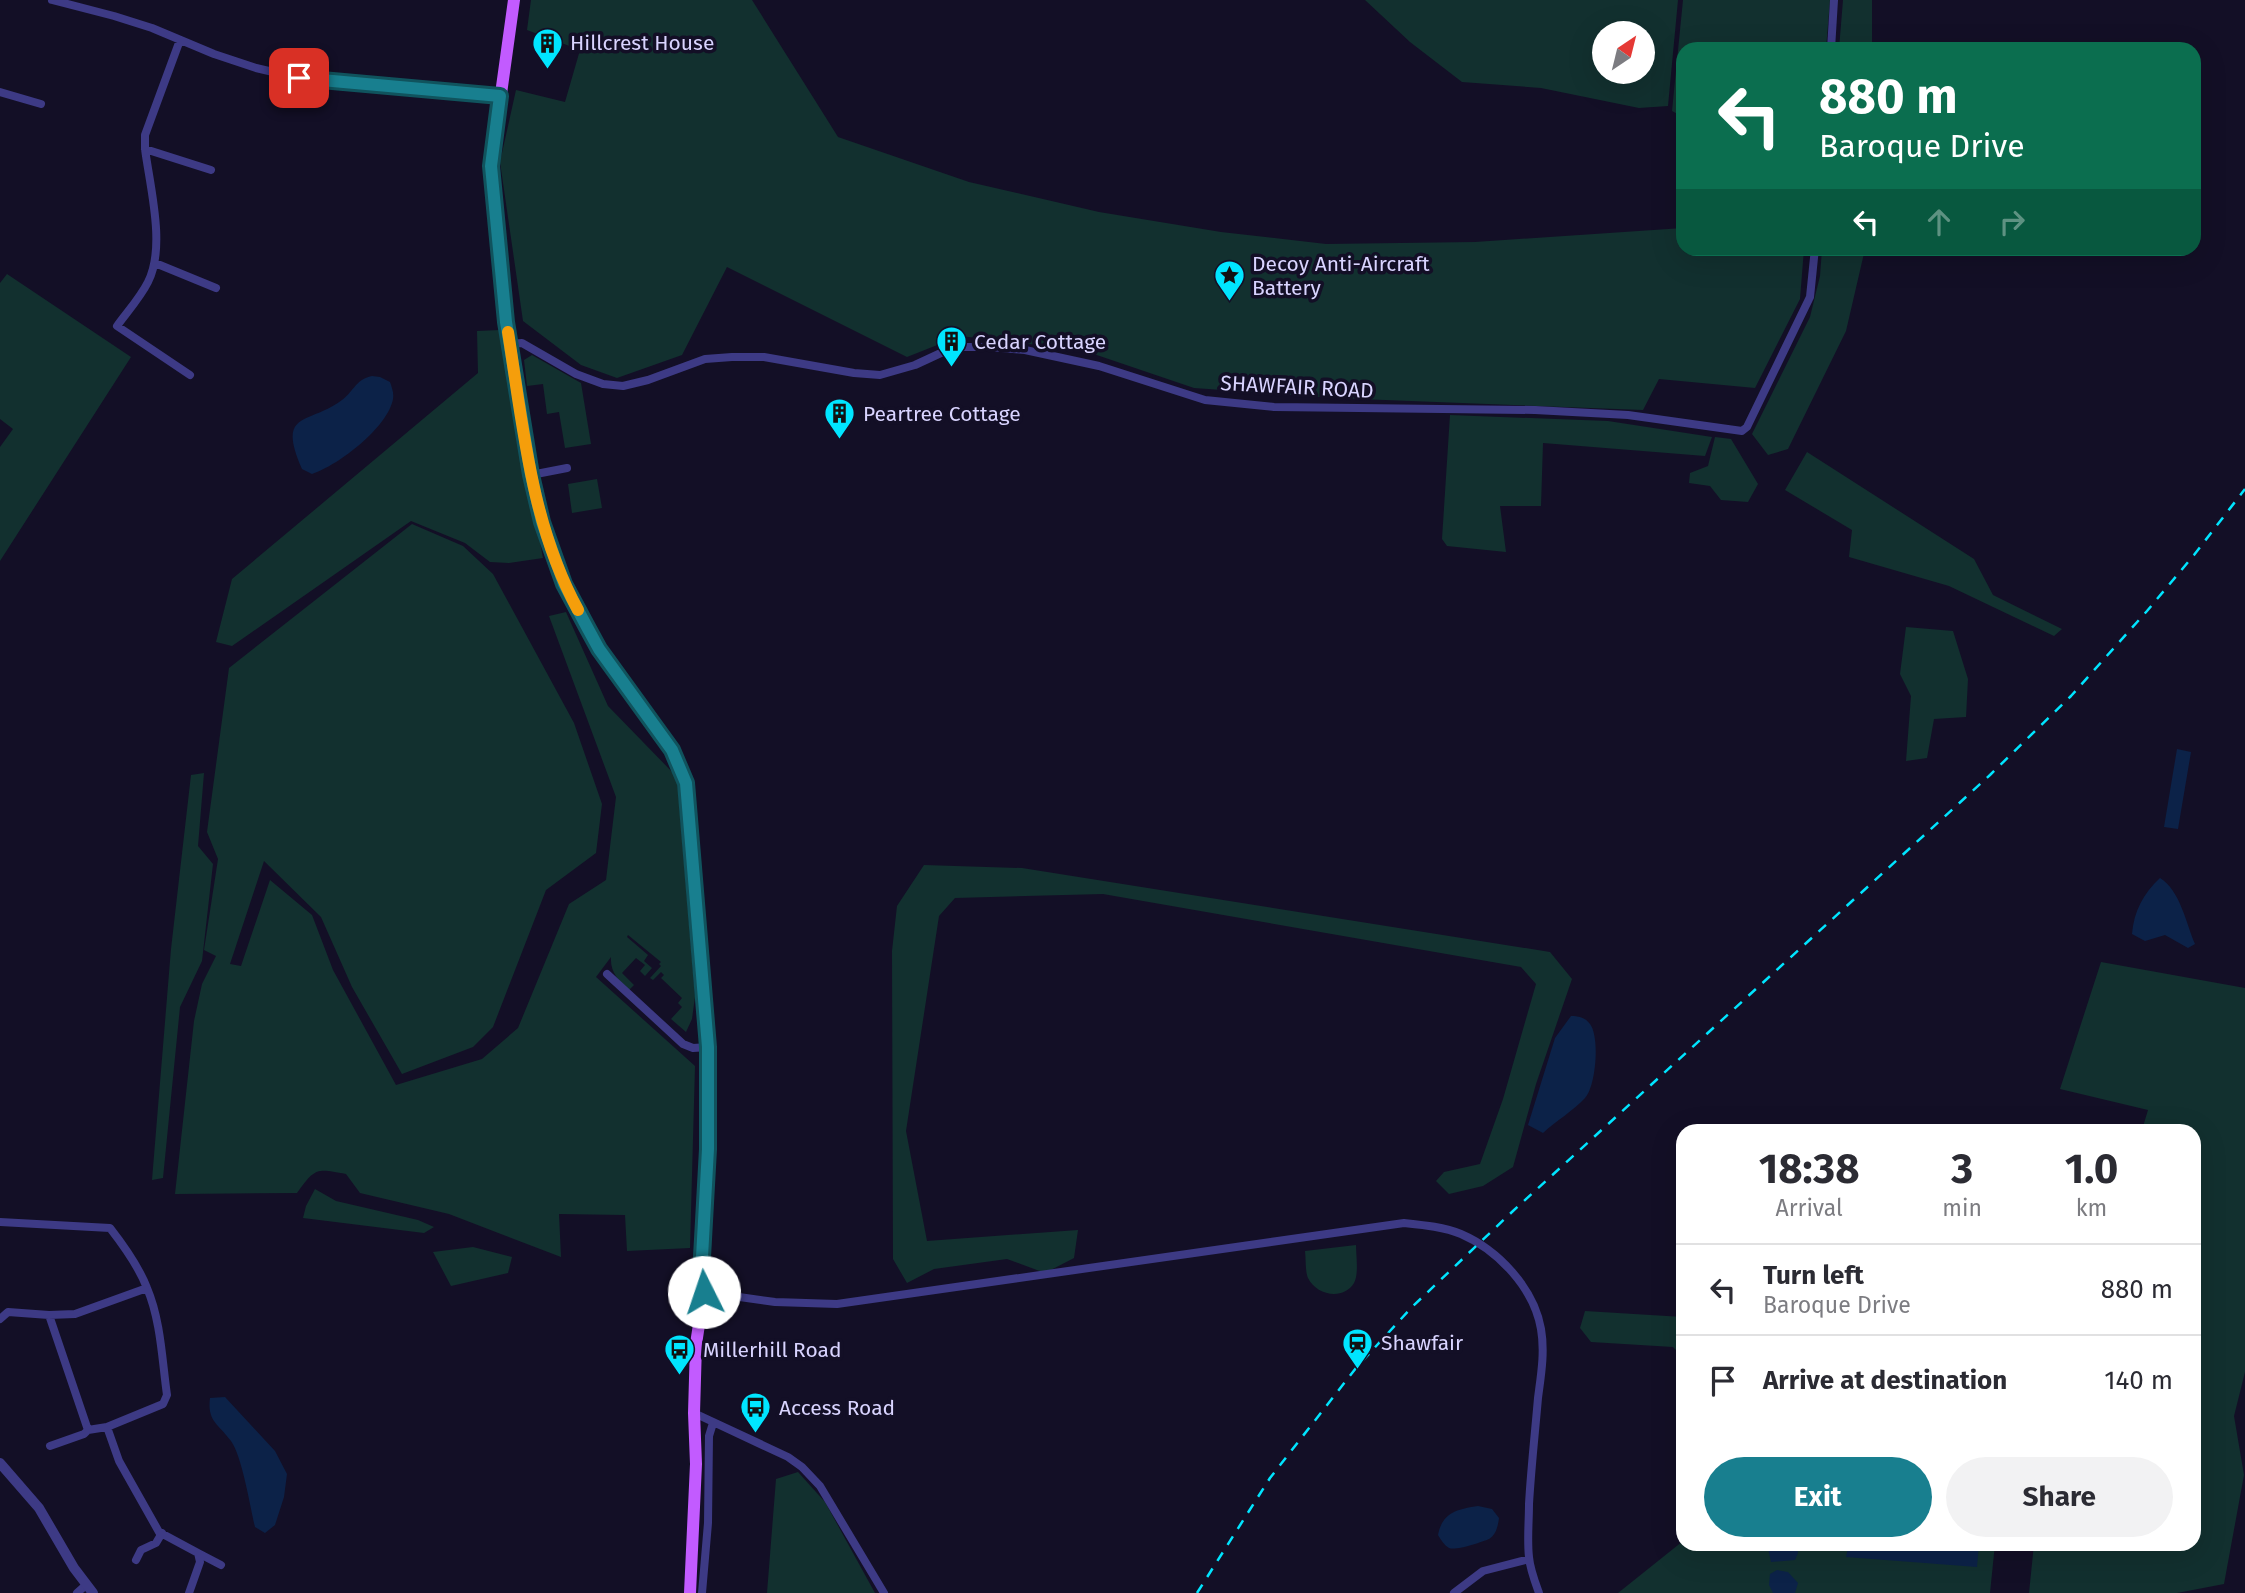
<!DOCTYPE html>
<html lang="en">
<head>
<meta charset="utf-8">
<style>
  body { margin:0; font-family:"Fira Sans",sans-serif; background:#f2f2f3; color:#2b2b33; height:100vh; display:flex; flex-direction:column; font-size:26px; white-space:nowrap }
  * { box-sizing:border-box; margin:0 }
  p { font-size:23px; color:#7c7c81 }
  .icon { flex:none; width:38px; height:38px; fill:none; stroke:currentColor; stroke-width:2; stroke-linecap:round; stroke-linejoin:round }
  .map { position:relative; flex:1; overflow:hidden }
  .drawer { position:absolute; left:1676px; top:1124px; width:525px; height:427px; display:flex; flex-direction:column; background:#fff; border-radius:21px; box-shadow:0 7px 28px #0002 }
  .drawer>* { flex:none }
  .top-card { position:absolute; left:1676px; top:42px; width:525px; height:214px; border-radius:21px; box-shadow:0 7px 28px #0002; background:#0b6e4f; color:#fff; overflow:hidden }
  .needle { width:46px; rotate:35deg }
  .controls { position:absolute; left:1592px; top:21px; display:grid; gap:14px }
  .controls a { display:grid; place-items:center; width:63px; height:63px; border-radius:50%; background:#fff; box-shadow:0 7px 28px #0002; font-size:35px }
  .pin { position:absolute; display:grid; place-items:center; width:60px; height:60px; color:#fff; margin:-30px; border-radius:14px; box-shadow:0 4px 10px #0006 }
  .me { position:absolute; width:77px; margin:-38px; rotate:356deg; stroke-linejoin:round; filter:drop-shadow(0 0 5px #0008) }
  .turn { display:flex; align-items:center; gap:24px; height:147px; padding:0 28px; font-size:32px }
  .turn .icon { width:91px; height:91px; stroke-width:2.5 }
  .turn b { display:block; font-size:49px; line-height:60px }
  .lanes { display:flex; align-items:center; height:66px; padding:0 28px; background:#0003; justify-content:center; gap:35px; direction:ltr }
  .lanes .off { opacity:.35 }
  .eta { display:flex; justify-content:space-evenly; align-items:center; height:119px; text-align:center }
  .eta b { font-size:42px; font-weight:700; line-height:49px }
  .button { display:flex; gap:14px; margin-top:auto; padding:14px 28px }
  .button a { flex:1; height:80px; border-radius:42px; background:#187f8f; color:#fff; font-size:28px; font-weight:700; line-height:80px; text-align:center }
  .button a+a { background:#f2f2f3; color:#2b2b33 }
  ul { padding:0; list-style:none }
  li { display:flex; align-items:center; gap:21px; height:91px; padding:0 28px; border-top:2px solid #e1e1e2 }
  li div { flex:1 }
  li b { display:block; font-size:26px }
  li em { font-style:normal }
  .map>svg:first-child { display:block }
  .green { fill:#12302f; fill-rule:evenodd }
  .water { fill:#0c2248 }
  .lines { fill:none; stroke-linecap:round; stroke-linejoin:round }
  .minor { stroke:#3d3a85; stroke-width:8 }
  .tertiary { stroke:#3d3a85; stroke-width:10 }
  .primary { stroke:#c25bff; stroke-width:12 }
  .rail { stroke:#00e5ff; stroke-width:2.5; stroke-dasharray:10 9; stroke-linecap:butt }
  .route-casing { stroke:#10535d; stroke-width:18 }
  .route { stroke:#187f8f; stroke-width:12 }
  .slow { stroke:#f59e0b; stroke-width:12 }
  .labels { text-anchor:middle; stroke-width:7; stroke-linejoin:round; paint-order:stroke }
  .poi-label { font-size:21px; fill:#d9d4ff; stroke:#130f26; text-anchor:start }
  .street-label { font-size:21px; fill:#d9d4ff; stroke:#130f26 }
</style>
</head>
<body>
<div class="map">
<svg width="2245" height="1593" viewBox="0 0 2245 1593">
  <rect width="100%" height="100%" fill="#130f26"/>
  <!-- green -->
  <path class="green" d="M531 0H752L838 137 969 182 1099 212 1221 232 1326 244 1475 242 1683 228 1684 248 1804 249 1800 299 1755 388 1659 379 1643 410 1334 398 1194 388 1082 350 960 336 907 357 727 267 682 355 617 378 581 365 523 321 500 162 516 90 565 102 580 50 527 30Z
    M1365 0H1678L1668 106 1639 108 1541 88 1462 82 1410 42ZM1643 33V72H1605V33Z
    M1683 0H1830L1826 49H1684L1683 117 1672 111Z
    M1843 0H1872V49H1839Z
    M1822 249H1865L1846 331 1788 449 1768 455 1752 434 1810 317 1820 276Z
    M7 274 131 357 0 561V447L13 429 0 419V283Z
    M500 330 543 558 509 563 490 562 465 543 411 521 232 646 216 642 232 579 478 373 477 331Z
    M532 355 581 383 591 444 565 448 559 412 547 414 543 384 527 386 524 360Z
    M1450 415 1608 421 1712 437 1705 456 1543 443 1541 506H1500L1506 552 1447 546 1442 539Z
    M1715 437 1731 439 1758 484 1748 502 1721 500 1710 486 1689 483 1690 473 1708 466Z
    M1807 452 1974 559 1993 595 2062 629 2054 636 1949 586 1849 557 1852 530 1785 490Z
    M597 479 602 508 572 513 568 484Z
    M412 524 463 546 493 574 574 723 602 804 596 853 546 890 493 1027 473 1047 402 1074 352 987 321 917 264 861 230 964 241 966 270 880 312 915 333 970 396 1085 482 1059 518 1028 569 904 606 880 616 797 549 616 566 612 608 706 677 777 695 997 692 1019 686 1032 671 1019 682 1007 678 1003 682 998 661 978 664 975 661 972 653 980 650 978 661 966 659 964 661 962 628 935 627 937 648 955 644 961 652 968 645 976 640 971 645 965 636 958 622 973 634 985 629 990C618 980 610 972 611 957L596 977 695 1066 690 1248 627 1251 625 1215 559 1214 561 1257 449 1214 360 1193 346 1174C316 1168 315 1168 297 1193L175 1194 194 1021 202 984 216 956 204 950 218 859 207 832 229 668Z
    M1906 627 1953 631 1968 679 1966 717 1934 719 1927 758 1906 761 1911 696 1900 674Z
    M204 773 198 846 213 864 202 961 180 1007 163 1178 152 1180 171 949 191 775Z
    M924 865 1022 868 1550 952 1572 979 1536 1084 1513 1167 1483 1186 1449 1194 1436 1181 1444 1172 1480 1164 1503 1099 1536 984 1521 967 1103 894 955 898 939 916 906 1131 927 1241 1078 1230 1074 1258 1045 1273 1007 1259 934 1269 907 1283 893 1259 892 951 897 906Z
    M2101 962 2245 988V1372L2234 1416 2244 1475 2224 1584 2177 1593H2029L2034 1544H2194V1130H2142L2148 1110 2060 1089Z
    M315 1189 336 1201 418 1220 434 1227 424 1233 303 1218 306 1206Z
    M1356 1245C1356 1255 1359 1274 1354 1283 1343 1301 1316 1295 1308 1278 1305 1271 1306 1259 1305 1251Z
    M473 1247 512 1257 508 1273 451 1286 433 1252Z
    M1585 1311 1683 1317V1357L1673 1347 1591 1342 1580 1328Z
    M798 1472 825 1502 875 1593H767L776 1479Z
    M1683 1541 1684 1544H1995L1990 1593H1618Z"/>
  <!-- water -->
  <path class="water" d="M372 376 380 377 390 382C392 388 394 393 393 399 388 427 339 465 312 474L302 469C276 410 309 425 342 400 355 390 355 380 372 376Z
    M2177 749 2191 752 2178 829 2164 827Z
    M2160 878C2180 890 2186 923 2195 944L2188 948 2165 935 2145 941 2132 934C2134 911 2143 894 2160 878Z
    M1571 1016C1578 1016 1585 1017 1590 1024 1600 1037 1596 1086 1585 1098 1573 1111 1556 1121 1543 1133L1528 1125 1555 1038Z
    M225 1397 275 1451 287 1474 284 1497 275 1525 265 1533 255 1527C250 1506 242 1456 231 1441 219 1424 207 1422 210 1398Z
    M1478 1506 1492 1509 1499 1518C1498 1526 1496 1535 1489 1539 1482 1542 1456 1551 1449 1548 1444 1545 1441 1540 1438 1535 1442 1513 1457 1509 1478 1506Z
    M1767 1544H1797L1798 1553 1795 1560 1771 1562Z
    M1849 1544H1979L1977 1567 1846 1557Z
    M1777 1570 1788 1572 1798 1583 1795 1593H1773L1769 1585 1770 1574Z"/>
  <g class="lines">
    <!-- minor -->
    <path class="minor" d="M52 0 114 16 152 28 214 54 256 68 299 78 500 96
      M180 40 145 135V149C150 187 166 247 148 282 140 298 127 312 117 326L190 375
      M1831 49 1834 0
      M0 92 41 104
      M145 149 211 170
      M155 263 216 288
      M510 344 522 343 576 374 603 384 623 386 648 380 705 359 732 357H764L854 373 880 375 915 365 943 352 963 347H990L1025 350 1099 366 1205 400 1274 407 1535 410 1628 415 1742 431 1747 427 1810 297 1815 248
      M531 475 567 468
      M607 974 683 1044 693 1048 708 1047
      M0 1222 110 1228C124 1246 139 1267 147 1288 161 1321 162 1360 167 1395L163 1404 107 1427 88 1430 84 1434 50 1446
      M704 1292 775 1302 837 1304 1404 1223C1423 1225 1444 1227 1461 1234 1498 1250 1534 1288 1541 1329 1545 1352 1541 1375 1538 1398 1535 1433 1531 1469 1529 1504 1529 1522 1527 1540 1529 1557 1530 1569 1535 1582 1539 1593
      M49 1315 88 1430
      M0 1319 8 1312 49 1315 75 1314 147 1288
      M694 1413 788 1457 802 1467 820 1486 884 1593
      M107 1427 119 1461 159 1532 198 1553 200 1562 189 1593
      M198 1553 221 1565
      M136 1560 141 1550 156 1543 162 1533
      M77 1593 86 1585
      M702 1593 708 1523 709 1436 713 1423
      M1454 1593 1483 1571 1529 1559"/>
    <!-- tertiary -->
    <path class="tertiary" d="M0 1463 39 1508 74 1568 93 1593"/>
    <!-- primary -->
    <path class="primary" d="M514 0 491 166 506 322 531 475 542 522 564 584 599 649 672 750 686 783 708 1047V1149L702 1257 704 1292 696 1344 694 1413 696 1464 690 1593"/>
    <!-- rail -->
    <path class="rail" d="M1197 1593 1270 1478 1356 1368 1412 1307 1513 1211 1990 775 2071 696 2147 611 2194 555 2245 489"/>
  </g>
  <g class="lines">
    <defs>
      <path id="route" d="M299 78 500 96 491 166 506 322 531 475 542 522 564 584 587 627 599 649 672 750 686 783 708 1047V1149L702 1257 704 1292"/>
    </defs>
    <!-- route casing -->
    <use href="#route" class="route-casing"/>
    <!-- route -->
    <use href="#route" class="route"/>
    <!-- slow -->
    <path class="slow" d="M508 332C523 426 531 524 578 610"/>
  </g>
  <!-- icons -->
  <defs>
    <symbol id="building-pin" viewBox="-11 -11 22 30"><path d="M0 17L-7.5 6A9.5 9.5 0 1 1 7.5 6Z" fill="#00e5ff" stroke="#130f26"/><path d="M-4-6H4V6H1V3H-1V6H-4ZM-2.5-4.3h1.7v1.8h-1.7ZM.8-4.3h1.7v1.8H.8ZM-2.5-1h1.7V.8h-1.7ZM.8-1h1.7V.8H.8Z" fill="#111"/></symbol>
    <symbol id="sight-pin" viewBox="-11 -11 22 30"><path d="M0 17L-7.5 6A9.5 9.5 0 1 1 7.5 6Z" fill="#00e5ff" stroke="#130f26"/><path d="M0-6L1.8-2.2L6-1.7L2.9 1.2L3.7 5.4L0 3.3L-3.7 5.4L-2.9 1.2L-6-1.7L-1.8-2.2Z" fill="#111"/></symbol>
    <symbol id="station-pin" viewBox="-11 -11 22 30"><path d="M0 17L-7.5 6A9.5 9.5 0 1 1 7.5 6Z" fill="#00e5ff" stroke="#130f26"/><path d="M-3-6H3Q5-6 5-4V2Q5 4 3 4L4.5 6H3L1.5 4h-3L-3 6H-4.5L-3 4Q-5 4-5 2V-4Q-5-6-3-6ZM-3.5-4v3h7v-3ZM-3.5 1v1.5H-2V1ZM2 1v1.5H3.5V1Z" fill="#111"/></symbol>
    <symbol id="bus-pin" viewBox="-11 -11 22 30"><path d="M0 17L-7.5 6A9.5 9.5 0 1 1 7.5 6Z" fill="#00e5ff" stroke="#130f26"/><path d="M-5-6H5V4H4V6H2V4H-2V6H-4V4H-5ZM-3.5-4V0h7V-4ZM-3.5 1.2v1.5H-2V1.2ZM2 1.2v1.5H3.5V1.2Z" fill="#111"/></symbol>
  </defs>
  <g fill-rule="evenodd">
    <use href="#building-pin" x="530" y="26" width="35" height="47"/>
    <use href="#sight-pin" x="1212" y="258" width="35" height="47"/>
    <use href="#building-pin" x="934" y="324" width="35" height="47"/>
    <use href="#building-pin" x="822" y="396" width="35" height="47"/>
    <use href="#station-pin" x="1340" y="1326" width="35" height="47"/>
    <use href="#bus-pin" x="662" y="1332" width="35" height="47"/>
    <use href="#bus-pin" x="738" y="1390" width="35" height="47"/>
  </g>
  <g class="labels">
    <!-- poi labels -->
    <g class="poi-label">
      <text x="570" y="50">Hillcrest House</text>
      <text x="1252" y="271">Decoy Anti-Aircraft<tspan x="1252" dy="24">Battery</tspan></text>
      <text x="974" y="349">Cedar Cottage</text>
      <text x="863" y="421">Peartree Cottage</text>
      <text x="1381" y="1350">Shawfair</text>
      <text x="703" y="1357">Millerhill Road</text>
      <text x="779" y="1415">Access Road</text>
    </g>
    <!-- street labels -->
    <g class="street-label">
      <text transform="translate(1297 387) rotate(3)" y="7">SHAWFAIR ROAD</text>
    </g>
  </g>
</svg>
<div class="controls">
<a><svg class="needle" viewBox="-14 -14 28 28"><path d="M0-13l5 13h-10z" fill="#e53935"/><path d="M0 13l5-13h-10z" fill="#7c7c81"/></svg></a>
</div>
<div class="pin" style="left:299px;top:78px;background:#d93025"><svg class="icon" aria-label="arrive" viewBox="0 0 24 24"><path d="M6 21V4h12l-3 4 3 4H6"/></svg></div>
<svg class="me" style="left:704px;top:1292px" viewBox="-20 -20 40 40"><circle r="19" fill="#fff"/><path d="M0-13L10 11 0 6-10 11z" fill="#187f8f"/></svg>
<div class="top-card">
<div class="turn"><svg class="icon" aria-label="left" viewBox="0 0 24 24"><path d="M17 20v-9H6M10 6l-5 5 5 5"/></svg><div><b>880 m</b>Baroque Drive</div></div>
<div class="lanes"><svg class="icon" aria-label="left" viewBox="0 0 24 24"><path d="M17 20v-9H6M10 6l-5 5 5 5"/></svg><svg class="icon off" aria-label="ahead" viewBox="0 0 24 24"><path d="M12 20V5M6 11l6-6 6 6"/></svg><svg class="icon off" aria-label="right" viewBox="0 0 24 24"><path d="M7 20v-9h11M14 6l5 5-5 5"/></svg></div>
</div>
<section class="drawer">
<div class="eta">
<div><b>18:38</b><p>Arrival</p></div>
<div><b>3</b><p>min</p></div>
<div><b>1.0</b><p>km</p></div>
</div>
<ul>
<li><svg class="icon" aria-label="left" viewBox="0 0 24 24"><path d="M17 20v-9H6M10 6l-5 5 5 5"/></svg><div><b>Turn left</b><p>Baroque Drive</p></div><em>880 m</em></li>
<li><svg class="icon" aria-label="arrive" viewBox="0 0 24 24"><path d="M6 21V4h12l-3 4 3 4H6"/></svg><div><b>Arrive at destination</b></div><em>140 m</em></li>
</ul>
<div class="button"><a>Exit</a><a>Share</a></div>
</section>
</div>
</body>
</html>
